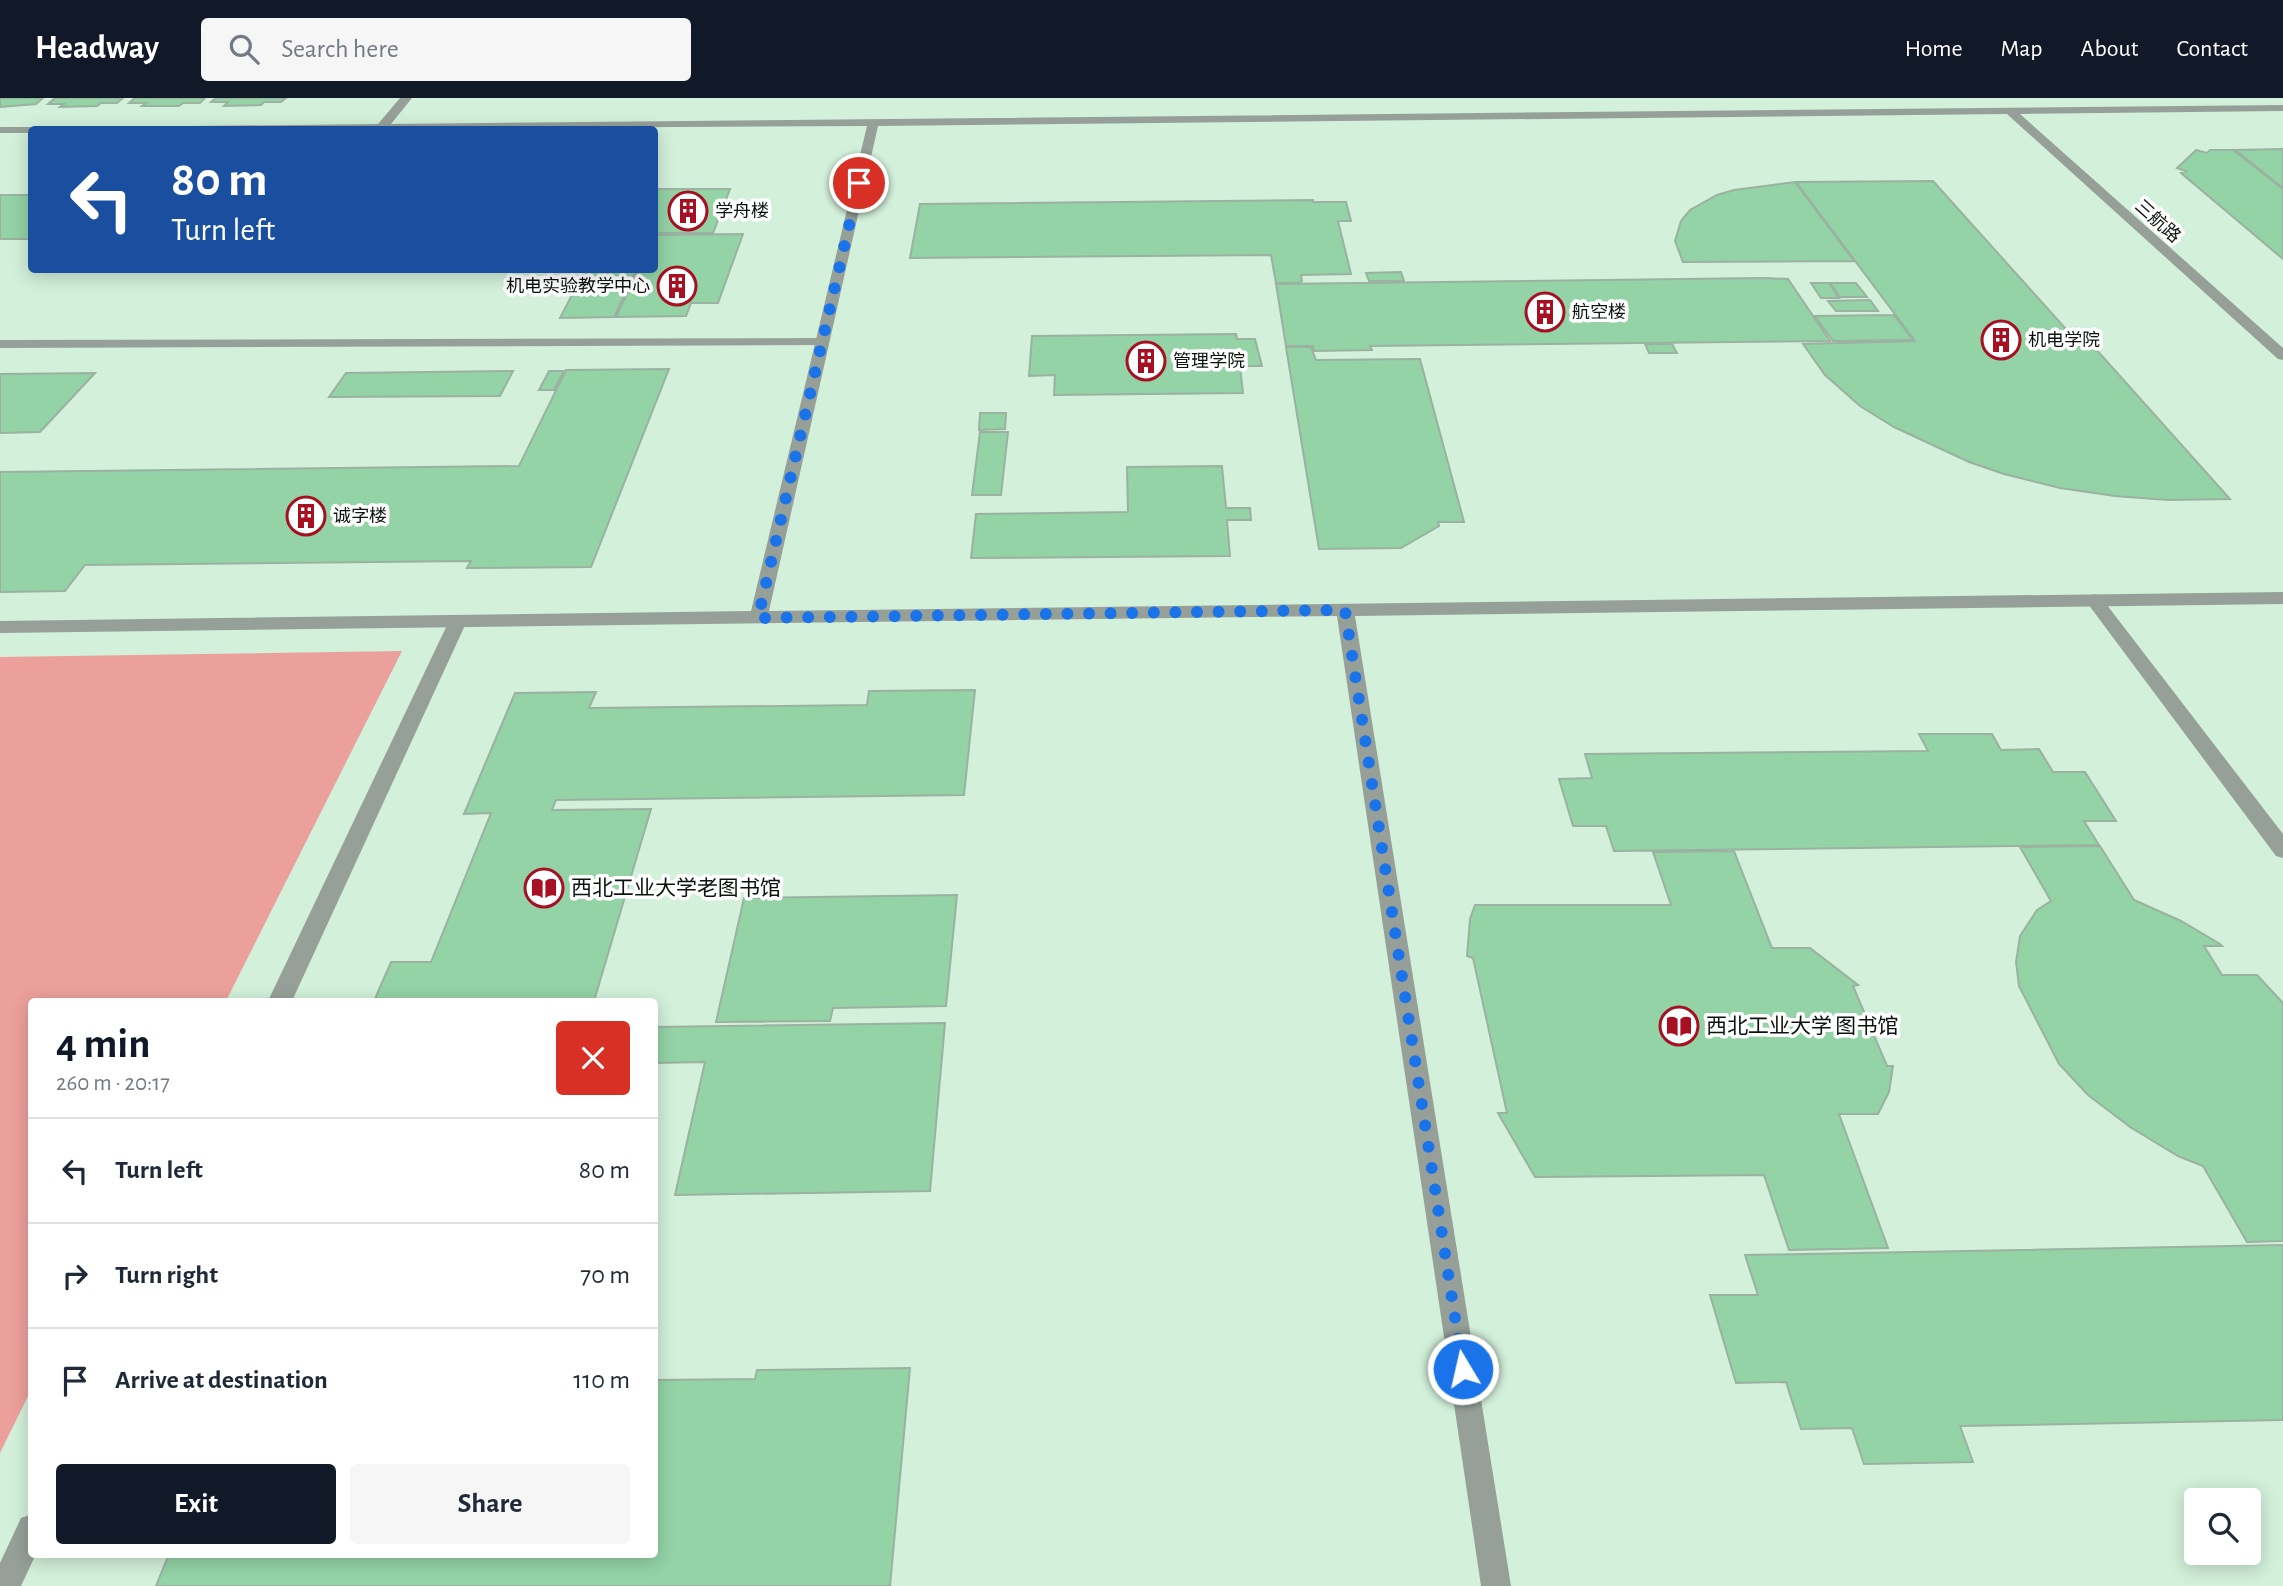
<!DOCTYPE html>
<html lang="en">
<head>
<meta charset="utf-8">
<style>
  body { margin:0; font-family:"Alegreya Sans","Noto Sans SC",sans-serif; background:#f6f6f7; color:#1f2937; height:100vh; display:flex; flex-direction:column; font-size:26px; white-space:nowrap }
  * { box-sizing:border-box; margin:0 }
  p { font-size:23px; color:#747a83 }
  .icon { flex:none; width:38px; height:38px; fill:none; stroke:currentColor; stroke-width:2; stroke-linecap:round; stroke-linejoin:round }
  .map { position:relative; flex:1; overflow:hidden }
  .drawer { position:absolute; left:28px; top:900px; width:630px; height:560px; display:flex; flex-direction:column; background:#fff; border-radius:7px; box-shadow:0 4px 18px #0003 }
  .drawer>* { flex:none }
  .top-card { position:absolute; left:28px; top:28px; width:630px; height:147px; border-radius:7px; box-shadow:0 4px 18px #0003; background:#1a4fa0; color:#fff; overflow:hidden }
  .controls { position:absolute; left:2184px; top:1390px; display:grid; gap:14px }
  .controls a { display:grid; place-items:center; width:77px; height:77px; border-radius:7px; background:#fff; box-shadow:0 4px 18px #0003; font-size:35px }
  .pin { position:absolute; display:grid; place-items:center; width:60px; height:60px; color:#fff; margin:-30px; border:4px solid #fff; border-radius:50%; box-shadow:0 2px 7px #0007 }
  .me { position:absolute; width:77px; margin:-38px; rotate:351deg; stroke-linejoin:round; filter:drop-shadow(0 0 5px #0008) }
  .turn { display:flex; align-items:center; gap:24px; height:147px; padding:0 28px; font-size:32px }
  .turn .icon { width:91px; height:91px; stroke-width:2.5 }
  .turn b { display:block; font-size:49px; line-height:60px }
  .round { display:grid; place-items:center; flex:none; width:74px; height:74px; border-radius:7px; background:#f6f6f7 }
  .summary { display:flex; align-items:center; justify-content:space-between; height:119px; padding:0 28px }
  h1 { font-size:42px; font-weight:600; line-height:52px; color:#111827 }
  .primary-button { display:flex; gap:14px; margin-top:auto; padding:14px 28px }
  .primary-button a { flex:1; height:80px; border-radius:7px; background:#111827; color:#fff; font-size:28px; font-weight:600; line-height:80px; text-align:center }
  .primary-button a+a { background:#f6f6f7; color:#1f2937 }
  ul { padding:0; list-style:none }
  li { display:flex; align-items:center; gap:21px; height:105px; padding:0 28px; border-top:2px solid #e0e1e3 }
  li div { flex:1 }
  li b { display:block; font-size:26px }
  li em { font-style:normal }
  header { display:flex; align-items:center; gap:42px; box-sizing:border-box; height:98px; padding:0 35px; background:#111827; color:#fff }
  header strong { font-size:33px }
  nav { display:flex; gap:38px; margin-inline-start:auto; font-size:24px }
  .search { width:490px; height:63px; background:#f6f6f7; display:flex; align-items:center; gap:18px; box-sizing:border-box; padding:0 24px; border-radius:7px; color:#747a83; font-size:26px }
  .map>svg:first-child { display:block }
  .built { fill:#d2f0da; fill-rule:evenodd }
  .forest { fill:#eca09b }
  .building { fill:#93d3a6; stroke:#9bb1a1; stroke-width:2 }
  .lines { fill:none; stroke-linecap:round; stroke-linejoin:round }
  .lane { fill:#96a099; fill-rule:evenodd }
  .street { fill:#96a099; fill-rule:evenodd }
  .route { stroke:#1a73e8; stroke-width:12; stroke-dasharray:0 21.6 }
  .labels { text-anchor:middle; stroke-width:7; stroke-linejoin:round; paint-order:stroke }
  .far-poi-label { font-size:18px; fill:#0b130d; stroke:#fff; text-anchor:start }
  .far-street-label { font-size:18px; fill:#0b130d; stroke:#fff }
  .poi-label { font-size:21px; fill:#0b130d; stroke:#fff; text-anchor:start }
</style>
</head>
<body>
<header>
<strong>Headway</strong>
<div class="search"><svg class="icon" aria-label="search" viewBox="0 0 24 24"><circle cx="10" cy="10" r="6"/><path d="M15 15l6 6"/></svg>Search here</div>
<nav><a>Home</a><a>Map</a><a>About</a><a>Contact</a></nav>
</header>
<div class="map">
<svg width="2283" height="1488" viewBox="0 0 2283 1488">
  <rect width="100%" height="100%" fill="#e6fdeb"/>
  <!-- built -->
  <path class="built" d="M0 0H2283V1488H0ZM32 32H654V172H32ZM32 903H654V1456H32ZM2196 1402H2249V1454H2196Z"/>
  <!-- forest -->
  <path class="forest" d="M402 553 226 903H32L31 1292 0 1355V559Z"/>
  <!-- building -->
  <path class="building" d="M0 0H43L36 6 0 9Z
    M55 0H123L117 5H101L97 8 60 9 64 6H48Z
    M135 0H205L200 5H183L179 8H142L146 5H129Z
    M216 0H286L281 4H264L261 7 224 8 228 4H211Z
    M2283 51V90L2235 52Z
    M2196 52 2207 55 2210 52H2233L2283 91V161L2181 75 2186 73 2177 70Z
    M1933 83 2074 240H2086L2230 401 2168 402 2115 398 2060 390 2004 376 1969 364 1894 329 1860 308 1825 277 1803 246 1915 243 1796 84Z
    M1795 84 1854 163 1683 164 1675 143 1681 123 1690 112 1717 97 1734 92Z
    M654 91H730L713 135H654Z
    M0 97H32V141H0Z
    M1313 102V104H1346L1351 123H1338L1351 176 1301 177 1302 183 1298 185H1276L1271 157 910 160 920 106Z
    M743 136 718 205H691L686 218 616 219 638 172H654V137Z
    M585 172H636L614 219 560 220Z
    M1401 174 1404 183H1369L1366 175Z
    M1764 180 1788 181 1830 243 1370 248 1372 252 1314 253 1313 248H1286L1276 186Z
    M1811 185H1829L1839 200H1821Z
    M1830 185H1856L1867 199H1840Z
    M1870 202 1878 213H1836L1828 203Z
    M1894 217 1913 242 1833 243 1815 218Z
    M1236 236 1237 241H1255L1262 268H1240L1243 295 1054 297 1055 277 1029 278 1032 238Z
    M1645 246H1672L1677 255H1649Z
    M1286 249H1311L1316 262 1420 261 1464 424H1438L1439 428 1401 450 1319 451Z
    M669 271 591 469 467 470 471 463 85 467 65 493 0 494V374L519 368 566 272Z
    M513 273 500 298 329 299 346 275Z
    M549 273H564L554 292H539Z
    M95 275 40 334 0 335V276Z
    M980 315H1006L1005 331 979 332Z
    M980 334H1008L1001 397H972Z
    M1222 368 1226 410H1250L1251 422H1227L1230 458 971 460 976 416 1128 414 1127 369Z
    M975 592 964 697 556 702 552 712 651 711 594 903H374L391 864H431L491 715 464 716 515 595 596 594 589 610 867 607 869 593Z
    M1919 636H1992L2001 652 2039 651 2053 674H2085L2116 723H2084L2099 747 1614 753 1606 728H1573L1559 681 1592 680 1585 656 1928 653Z
    M2100 748 2134 802 2181 823 2220 846 2222 848H2204L2222 877H2257L2283 905V1143L2247 1144 2203 1068 2178 1058 2130 1029 2088 997 2059 966 2019 888 2016 864 2020 838 2037 812 2051 803 2020 749Z
    M1734 753 1772 850H1810L1858 887 1853 888 1887 968H1893L1889 994 1878 1016H1839L1888 1150 1789 1152 1764 1077 1535 1079 1498 1015H1507L1473 860 1467 858 1470 821 1475 807H1671L1653 754Z
    M957 797 946 908 833 910 830 923 716 924 744 800Z
    M945 925 930 1093 675 1097 705 964 654 965V929Z
    M2283 1147V1322L1960 1328 1973 1364 1864 1366 1852 1330 1801 1331 1786 1284 1736 1285 1710 1197H1758L1745 1157Z
    M910 1270 890 1488H156L169 1456H654V1282L755 1281 757 1272Z"/>
  <g class="lines">
    <!-- lane -->
    <path class="lane" d="M822 240 829 244 827 247 0 250V242Z
      M2094 496 2100 498 2283 736V760L2276 758 2088 506 2085 502Z
      M458 517 467 523 292 903H268L449 523Z
      M32 1416V1456H36L21 1488H0V1465L21 1420Z"/>
    <!-- street -->
    <path class="street" d="M400 0H412L391 26 2283 7V13L2020 16 2283 250V262L2278 261 2007 16 878 28 769 513 2283 494V506L1355 518 1511 1488H1481L1337 518 0 535V523L751 513 867 28 103 32 108 29 378 26Z
      M0 29H32L37 32H32V35H0Z"/>
  </g>
  <g class="lines">
    <!-- route -->
    <path class="route" d="M859 85 758 520 1345 512 1463 1271"/>
  </g>
  <!-- icons -->
  <defs>
    <symbol id="building-ring" viewBox="-11 -11 22 22"><circle r="9.5" fill="#fff" stroke="#a71023" stroke-width="1.5"/><path d="M-4-6H4V6H1V3H-1V6H-4ZM-2.5-4.3h1.7v1.8h-1.7ZM.8-4.3h1.7v1.8H.8ZM-2.5-1h1.7V.8h-1.7ZM.8-1h1.7V.8H.8Z" fill="#a71023"/></symbol>
    <symbol id="library-ring" viewBox="-11 -11 22 22"><circle r="9.5" fill="#fff" stroke="#a71023" stroke-width="1.5"/><path d="M-6-4Q-3-5.5-.7-3.5V5Q-3 3-6 4ZM6-4Q3-5.5 .7-3.5V5Q3 3 6 4Z" fill="#a71023"/></symbol>
  </defs>
  <g fill-rule="evenodd">
    <use href="#building-ring" x="666" y="91" width="44" height="44"/>
    <use href="#building-ring" x="655" y="166" width="44" height="44"/>
    <use href="#building-ring" x="1523" y="192" width="44" height="44"/>
    <use href="#building-ring" x="1979" y="220" width="44" height="44"/>
    <use href="#building-ring" x="1124" y="241" width="44" height="44"/>
    <use href="#building-ring" x="284" y="396" width="44" height="44"/>
    <use href="#library-ring" x="522" y="768" width="44" height="44"/>
    <use href="#library-ring" x="1657" y="906" width="44" height="44"/>
  </g>
  <g class="labels">
    <!-- far-poi labels -->
    <g class="far-poi-label">
      <text x="715" y="119">学舟楼</text>
      <text x="650" y="194" text-anchor="end">机电实验教学中心</text>
      <text x="1572" y="220">航空楼</text>
      <text x="2028" y="248">机电学院</text>
      <text x="1173" y="269">管理学院</text>
      <text x="333" y="424">诚字楼</text>
    </g>
    <!-- far-street labels -->
    <g class="far-street-label">
      <text transform="translate(2158 123) rotate(42)" y="6">三航路</text>
    </g>
    <!-- poi labels -->
    <g class="poi-label">
      <text x="571" y="797">西北工业大学老图书馆</text>
      <text x="1706" y="935">西北工业大学 图书馆</text>
    </g>
  </g>
</svg>
<div class="controls">
<a><svg class="icon" aria-label="search" viewBox="0 0 24 24"><circle cx="10" cy="10" r="6"/><path d="M15 15l6 6"/></svg></a>
</div>
<div class="pin" style="left:859px;top:85px;background:#d93025"><svg class="icon" aria-label="arrive" viewBox="0 0 24 24"><path d="M6 21V4h12l-3 4 3 4H6"/></svg></div>
<svg class="me" style="left:1463px;top:1271px" viewBox="-20 -20 40 40"><circle r="17" fill="#1a73e8" stroke="#fff" stroke-width="3"/><path d="M0-11L8 9 0 5-8 9z" fill="#fff"/></svg>
<div class="top-card">
<div class="turn"><svg class="icon" aria-label="left" viewBox="0 0 24 24"><path d="M17 20v-9H6M10 6l-5 5 5 5"/></svg><div><b>80 m</b>Turn left</div></div>
</div>
<section class="drawer">
<div class="summary"><div><h1>4 min</h1><p>260 m · 20:17</p></div><a class="round" style="background:#d93025;color:#fff"><svg class="icon" aria-label="close" viewBox="0 0 24 24"><path d="M6 6l12 12M18 6L6 18"/></svg></a></div>
<ul>
<li><svg class="icon" aria-label="left" viewBox="0 0 24 24"><path d="M17 20v-9H6M10 6l-5 5 5 5"/></svg><div><b>Turn left</b></div><em>80 m</em></li>
<li><svg class="icon" aria-label="right" viewBox="0 0 24 24"><path d="M7 20v-9h11M14 6l5 5-5 5"/></svg><div><b>Turn right</b></div><em>70 m</em></li>
<li><svg class="icon" aria-label="arrive" viewBox="0 0 24 24"><path d="M6 21V4h12l-3 4 3 4H6"/></svg><div><b>Arrive at destination</b></div><em>110 m</em></li>
</ul>
<div class="primary-button"><a>Exit</a><a>Share</a></div>
</section>
</div>
</body>
</html>
